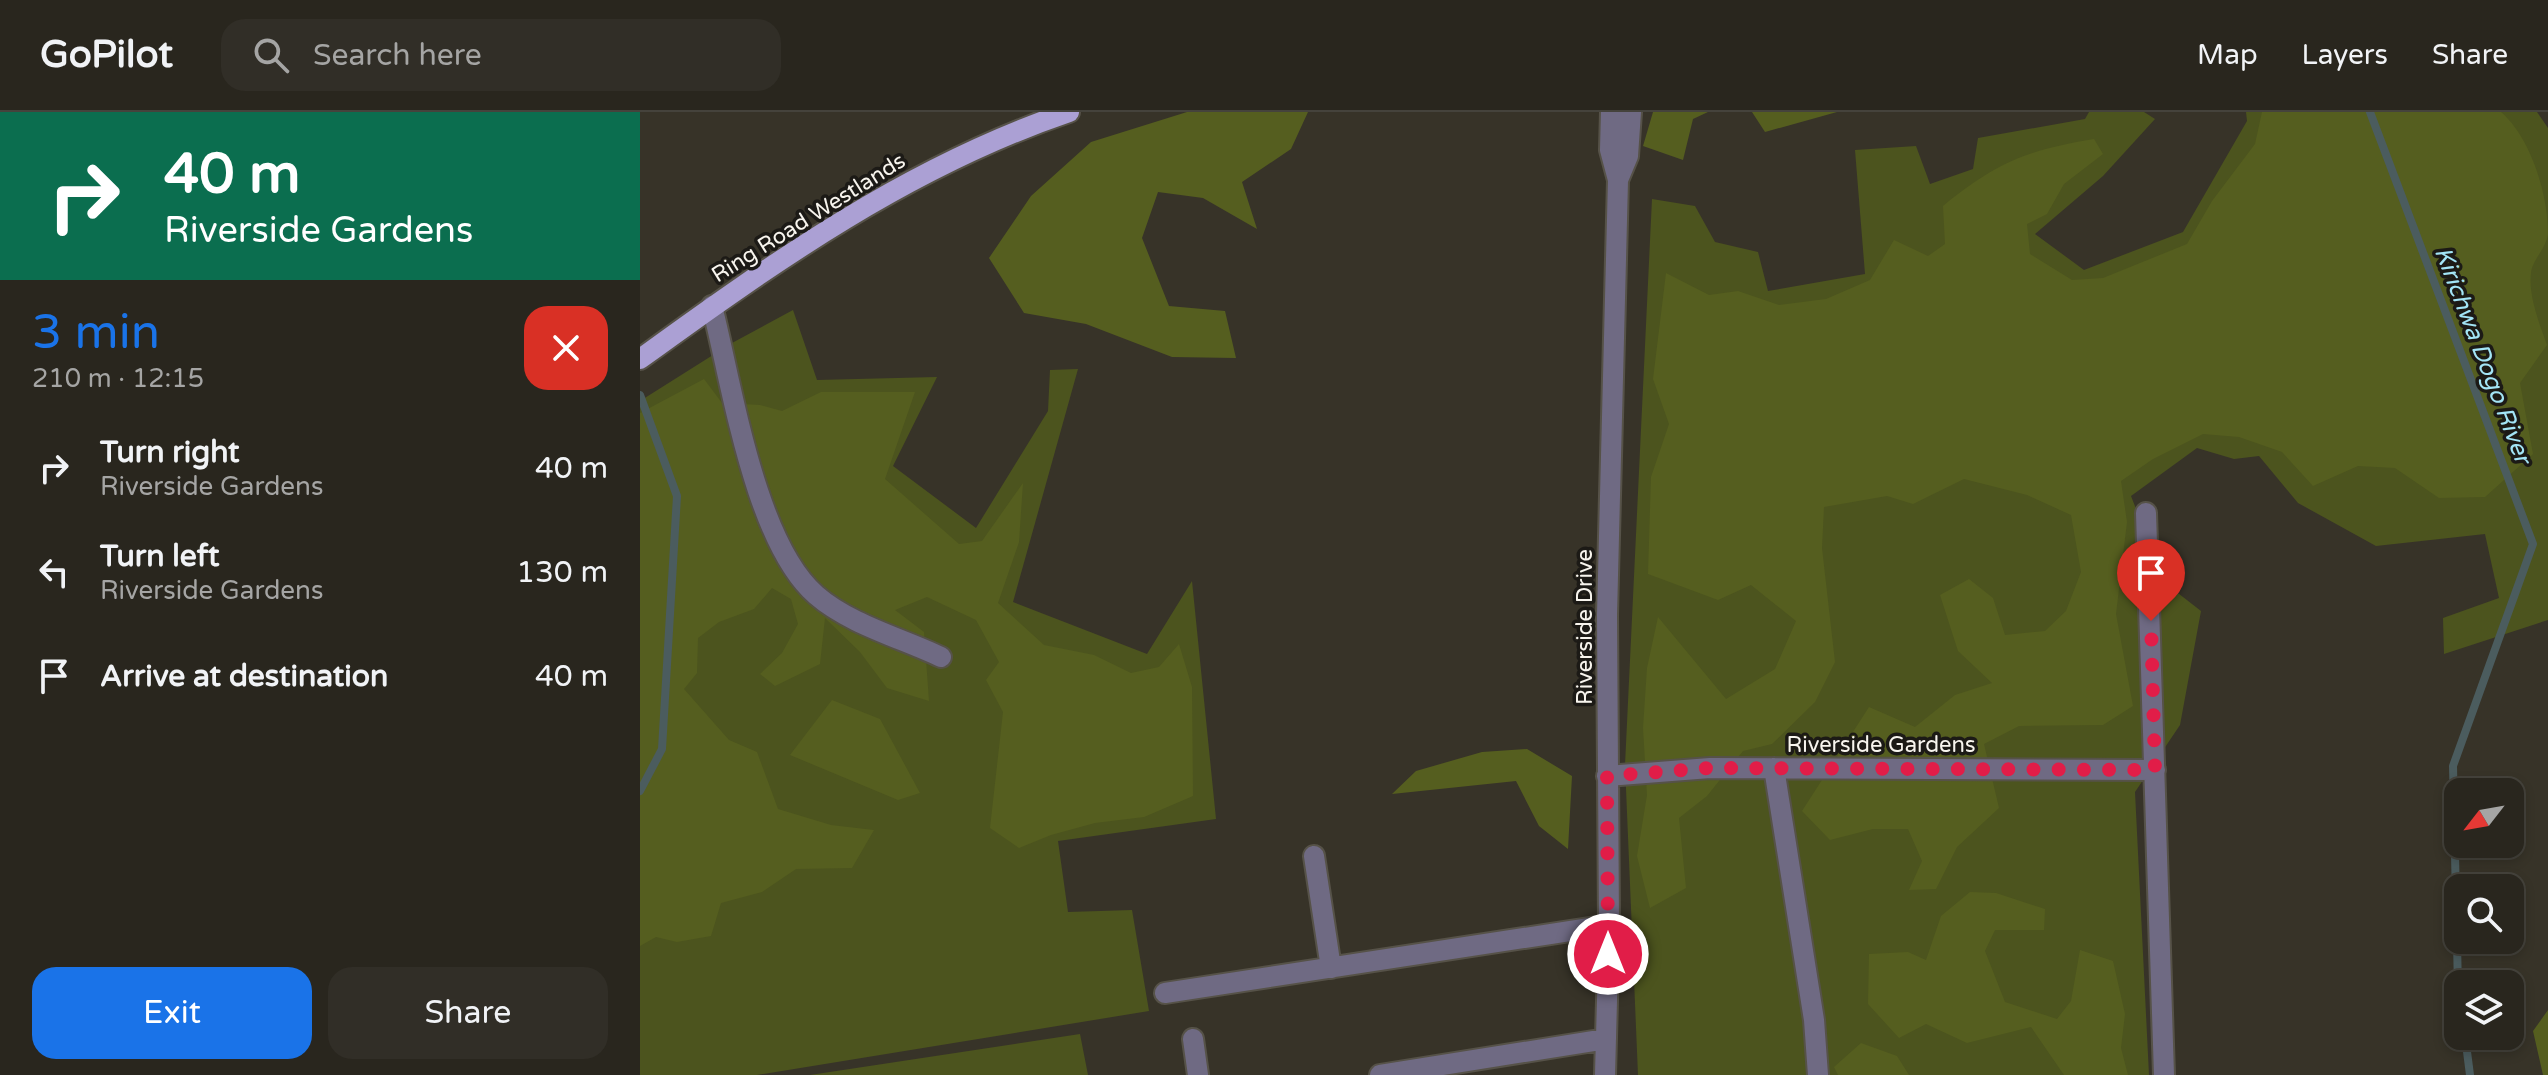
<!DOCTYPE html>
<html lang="en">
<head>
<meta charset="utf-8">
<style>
  body { margin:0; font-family:"Varela Round",sans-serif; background:#312e27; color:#f1f3f6; height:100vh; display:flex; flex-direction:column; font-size:30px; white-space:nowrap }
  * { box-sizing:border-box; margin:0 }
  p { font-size:26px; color:#a5a5a4 }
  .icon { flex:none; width:44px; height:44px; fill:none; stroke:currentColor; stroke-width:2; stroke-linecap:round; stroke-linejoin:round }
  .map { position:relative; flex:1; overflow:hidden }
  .drawer { display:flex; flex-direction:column; background:#29261e; width:640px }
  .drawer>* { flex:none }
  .banner { background:#0b6e4f; color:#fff; overflow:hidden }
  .needle { width:52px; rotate:239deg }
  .controls { position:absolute; left:1804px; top:666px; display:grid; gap:16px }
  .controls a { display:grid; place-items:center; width:80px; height:80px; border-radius:16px; background:#29261e; box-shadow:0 4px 12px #0003,0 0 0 2px #45433c; font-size:40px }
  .pin { position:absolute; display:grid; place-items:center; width:68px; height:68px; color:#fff; margin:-82px -34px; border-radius:50% 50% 50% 0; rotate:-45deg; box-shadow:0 0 8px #0007 }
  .pin .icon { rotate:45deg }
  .me { position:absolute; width:88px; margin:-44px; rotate:0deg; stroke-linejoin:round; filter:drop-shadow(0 0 6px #0008) }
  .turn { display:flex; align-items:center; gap:28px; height:168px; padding:0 32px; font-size:36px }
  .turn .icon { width:104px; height:104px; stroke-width:2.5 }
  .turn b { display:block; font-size:56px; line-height:68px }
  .round { display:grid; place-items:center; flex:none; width:84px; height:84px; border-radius:24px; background:#312e27 }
  .summary { display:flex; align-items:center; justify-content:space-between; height:136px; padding:0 32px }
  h1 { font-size:48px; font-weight:600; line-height:60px; color:#1a73e8 }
  .primary-button { display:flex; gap:16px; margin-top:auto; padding:16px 32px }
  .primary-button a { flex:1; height:92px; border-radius:24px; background:#1a73e8; color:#fff; font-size:32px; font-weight:600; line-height:92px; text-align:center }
  .primary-button a+a { background:#312e27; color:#f1f3f6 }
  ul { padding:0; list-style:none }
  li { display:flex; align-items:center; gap:24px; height:104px; padding:0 32px }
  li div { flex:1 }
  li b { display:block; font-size:30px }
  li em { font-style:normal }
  header { display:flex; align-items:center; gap:48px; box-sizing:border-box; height:112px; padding:0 40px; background:#29261e; border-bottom:2px solid #45433c }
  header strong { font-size:38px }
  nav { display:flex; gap:44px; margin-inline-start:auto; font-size:28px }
  .search { width:560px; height:72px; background:#312e27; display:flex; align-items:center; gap:20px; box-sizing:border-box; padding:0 28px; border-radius:24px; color:#a5a5a4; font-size:30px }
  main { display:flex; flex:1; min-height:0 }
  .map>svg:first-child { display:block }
  .green { fill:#4c541e }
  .forest { fill:#555e1f }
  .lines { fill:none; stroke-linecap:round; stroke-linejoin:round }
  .stream { stroke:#4b5c5e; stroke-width:8 }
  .minor-casing { stroke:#565248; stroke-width:24 }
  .major-casing { stroke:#565248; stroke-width:24 }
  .minor { stroke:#6f6a83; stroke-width:20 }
  .major { stroke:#aba0d4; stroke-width:20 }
  .route { stroke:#e11d48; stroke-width:14; stroke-dasharray:0 25.2 }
  .labels { text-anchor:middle; stroke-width:7; stroke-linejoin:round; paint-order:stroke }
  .street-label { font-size:22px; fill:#f8f5ee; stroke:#1c1a16 }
  .water-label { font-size:24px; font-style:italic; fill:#a3e5f6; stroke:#1c1a16 }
</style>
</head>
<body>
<header>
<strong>GoPilot</strong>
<div class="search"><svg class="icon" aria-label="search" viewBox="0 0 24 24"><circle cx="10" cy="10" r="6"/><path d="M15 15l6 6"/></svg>Search here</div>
<nav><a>Map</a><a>Layers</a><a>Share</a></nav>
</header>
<main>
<section class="drawer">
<div class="banner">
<div class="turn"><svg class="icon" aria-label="right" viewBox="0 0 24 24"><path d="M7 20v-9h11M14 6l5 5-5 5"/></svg><div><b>40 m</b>Riverside Gardens</div></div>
</div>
<div class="summary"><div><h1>3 min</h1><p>210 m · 12:15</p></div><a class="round" style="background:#d93025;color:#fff"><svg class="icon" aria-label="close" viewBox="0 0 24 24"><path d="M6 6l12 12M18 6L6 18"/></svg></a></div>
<ul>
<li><svg class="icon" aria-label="right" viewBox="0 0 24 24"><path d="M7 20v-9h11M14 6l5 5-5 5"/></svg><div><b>Turn right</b><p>Riverside Gardens</p></div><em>40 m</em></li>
<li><svg class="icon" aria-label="left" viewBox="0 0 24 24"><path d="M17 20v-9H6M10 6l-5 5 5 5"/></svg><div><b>Turn left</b><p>Riverside Gardens</p></div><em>130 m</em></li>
<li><svg class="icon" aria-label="arrive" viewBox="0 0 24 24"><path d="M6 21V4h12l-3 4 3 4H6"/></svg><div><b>Arrive at destination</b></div><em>40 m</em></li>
</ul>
<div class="primary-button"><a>Exit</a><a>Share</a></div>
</section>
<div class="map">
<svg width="1908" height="963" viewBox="0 0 1908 963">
  <rect width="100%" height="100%" fill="#373328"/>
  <!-- green -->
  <path class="green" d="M1449 0H1504L1515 7 1463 64 1395 122 1444 158 1543 120 1607 9 1606 0H1897L1908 16V508L1804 542 1803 506 1859 486 1845 422 1736 434 1658 391 1619 344 1594 347 1557 336 1491 384 1525 471 1561 499 1540 613 1495 680 1509 963H998L985 653 1012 87 1055 94 1075 130 1118 140 1128 179 1225 162 1215 38 1276 34 1290 72 1333 57 1338 26 1445 7Z
    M153 198 177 268 297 265 253 354 336 416 408 299 410 258 438 257 373 490 507 542 552 469 576 707 418 729 428 800 492 798 509 899 117 963H0V289L92 231Z
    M440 922 448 963H170Z"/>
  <!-- forest -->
  <path class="forest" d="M547 0H668L651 37 602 70 617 117 563 86 518 80 502 126 529 194 585 199 596 246 532 245 446 212 384 201 349 146 391 84 451 30Z
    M1013 0H1068L1053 7 1043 48 1003 34Z
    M1112 0H1197L1125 20Z
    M1622 0H1861C1891 26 1908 82 1908 122 1906 137 1892 148 1891 161 1888 184 1900 213 1907 233L1880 271 1893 342 1845 385 1799 386 1755 356 1718 354 1673 374 1642 340 1599 325 1563 322 1513 347 1481 369 1487 410 1476 502 1493 594 1463 613 1379 614 1344 632 1359 696 1317 735 1296 777 1269 778 1282 749 1268 717H1233L1190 728 1162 699 1229 595 1275 615 1315 583 1352 571 1318 539 1300 483 1329 467 1353 486 1365 523 1405 519 1426 499 1441 460 1431 403 1387 383 1324 367 1273 392 1247 384 1184 395 1182 436 1195 550 1175 590 1132 632 1103 639 1067 684 1039 706 1046 776 1010 796 997 744 1007 683 1003 616 1007 556 1018 505 1086 587 1135 557 1156 509 1111 473 1078 488 1008 462 1011 365 1029 312 1013 267 1026 161 1069 183 1098 179 1139 193 1186 187 1230 168 1254 128 1288 144 1305 132 1303 94C1356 51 1387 38 1454 27L1463 42 1424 72 1407 102 1387 112 1390 142 1432 168 1463 166 1547 132 1572 89 1615 32Z
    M64 267 82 291 120 293 142 299 181 280H275L245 367 319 432 342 429 383 371 379 430 358 491 404 533 454 543 491 561 519 555 539 532 552 575 553 684 504 705 455 711 411 723 379 736 350 716 363 600 346 568 359 550 336 508 287 485 255 498 284 520 289 589 247 576 220 540 185 506 180 552 135 574 120 562 142 541 158 512 151 487 132 476 114 497 79 510 58 526 57 561 44 577 89 628 117 640 138 697 191 713 234 718 212 756 156 757 122 780 81 791 71 824 37 830 16 825 0 834V301Z
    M192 588 240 607 280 681 258 688 150 643Z
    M887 637 932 664 928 737 899 714 876 669 752 682 776 659 842 640Z
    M1330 780 1356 781 1405 797 1404 818H1355L1345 839 1365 890 1417 907 1431 889 1440 838 1473 849 1485 902 1481 936 1488 963H1424L1391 915 1327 931 1286 912 1259 926 1228 892 1229 842 1268 840 1286 848 1301 804Z
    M1908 898V963H1903L1893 919Z
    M1221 931 1257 944 1269 963H1198L1194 955Z"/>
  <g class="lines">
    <!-- stream -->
    <path class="stream" d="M1730 0 1893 432 1813 654 1818 875
      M0 283 37 384 22 637 0 679
      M1825 924 1830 963"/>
    <defs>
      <path id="minor" d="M978 68 988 44 991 0
        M72 194C92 273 115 430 176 483 209 512 261 526 301 545
        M1506 401 1524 963
        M1134 656 1174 908 1178 963
        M967 664 1070 656 1515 658
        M674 744 691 856
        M525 881 969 813
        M553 927 558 963
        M740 963 966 927
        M965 963 969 813 967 503 978 68 970 38 971 0"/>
      <path id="major" d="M0 247C135 149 270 54 429 0"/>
    </defs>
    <!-- minor casing -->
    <use href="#minor" class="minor-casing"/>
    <!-- major casing -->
    <use href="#major" class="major-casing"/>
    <!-- minor -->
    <use href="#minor" class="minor"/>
    <!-- major -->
    <use href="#major" class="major"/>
  </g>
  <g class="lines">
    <!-- route -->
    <path class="route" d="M968 842 967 664 1070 656 1515 658 1511 509"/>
  </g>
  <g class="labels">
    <!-- street labels -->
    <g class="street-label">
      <text transform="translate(168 105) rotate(-32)" y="8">Ring Road Westlands</text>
      <text transform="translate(944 515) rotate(-90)" y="8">Riverside Drive</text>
      <text x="1241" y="640">Riverside Gardens</text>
    </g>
    <!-- water labels -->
    <g class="water-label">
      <text transform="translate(1843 243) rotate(69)" y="8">Kirichwa Dogo River</text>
    </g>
  </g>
</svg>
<div class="controls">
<a><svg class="needle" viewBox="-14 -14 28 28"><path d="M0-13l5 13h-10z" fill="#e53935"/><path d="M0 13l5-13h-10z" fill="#a5a5a4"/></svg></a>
<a><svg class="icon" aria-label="search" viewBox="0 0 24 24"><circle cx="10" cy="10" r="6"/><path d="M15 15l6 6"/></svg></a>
<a><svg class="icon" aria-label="layers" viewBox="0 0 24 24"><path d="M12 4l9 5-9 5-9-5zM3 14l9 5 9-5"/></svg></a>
</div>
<div class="pin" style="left:1511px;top:509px;background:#d93025"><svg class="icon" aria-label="arrive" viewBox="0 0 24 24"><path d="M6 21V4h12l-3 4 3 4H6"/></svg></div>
<svg class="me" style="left:968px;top:842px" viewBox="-20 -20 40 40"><circle r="17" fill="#e11d48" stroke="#fff" stroke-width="3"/><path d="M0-11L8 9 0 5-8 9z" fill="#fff"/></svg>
</div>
</main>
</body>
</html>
